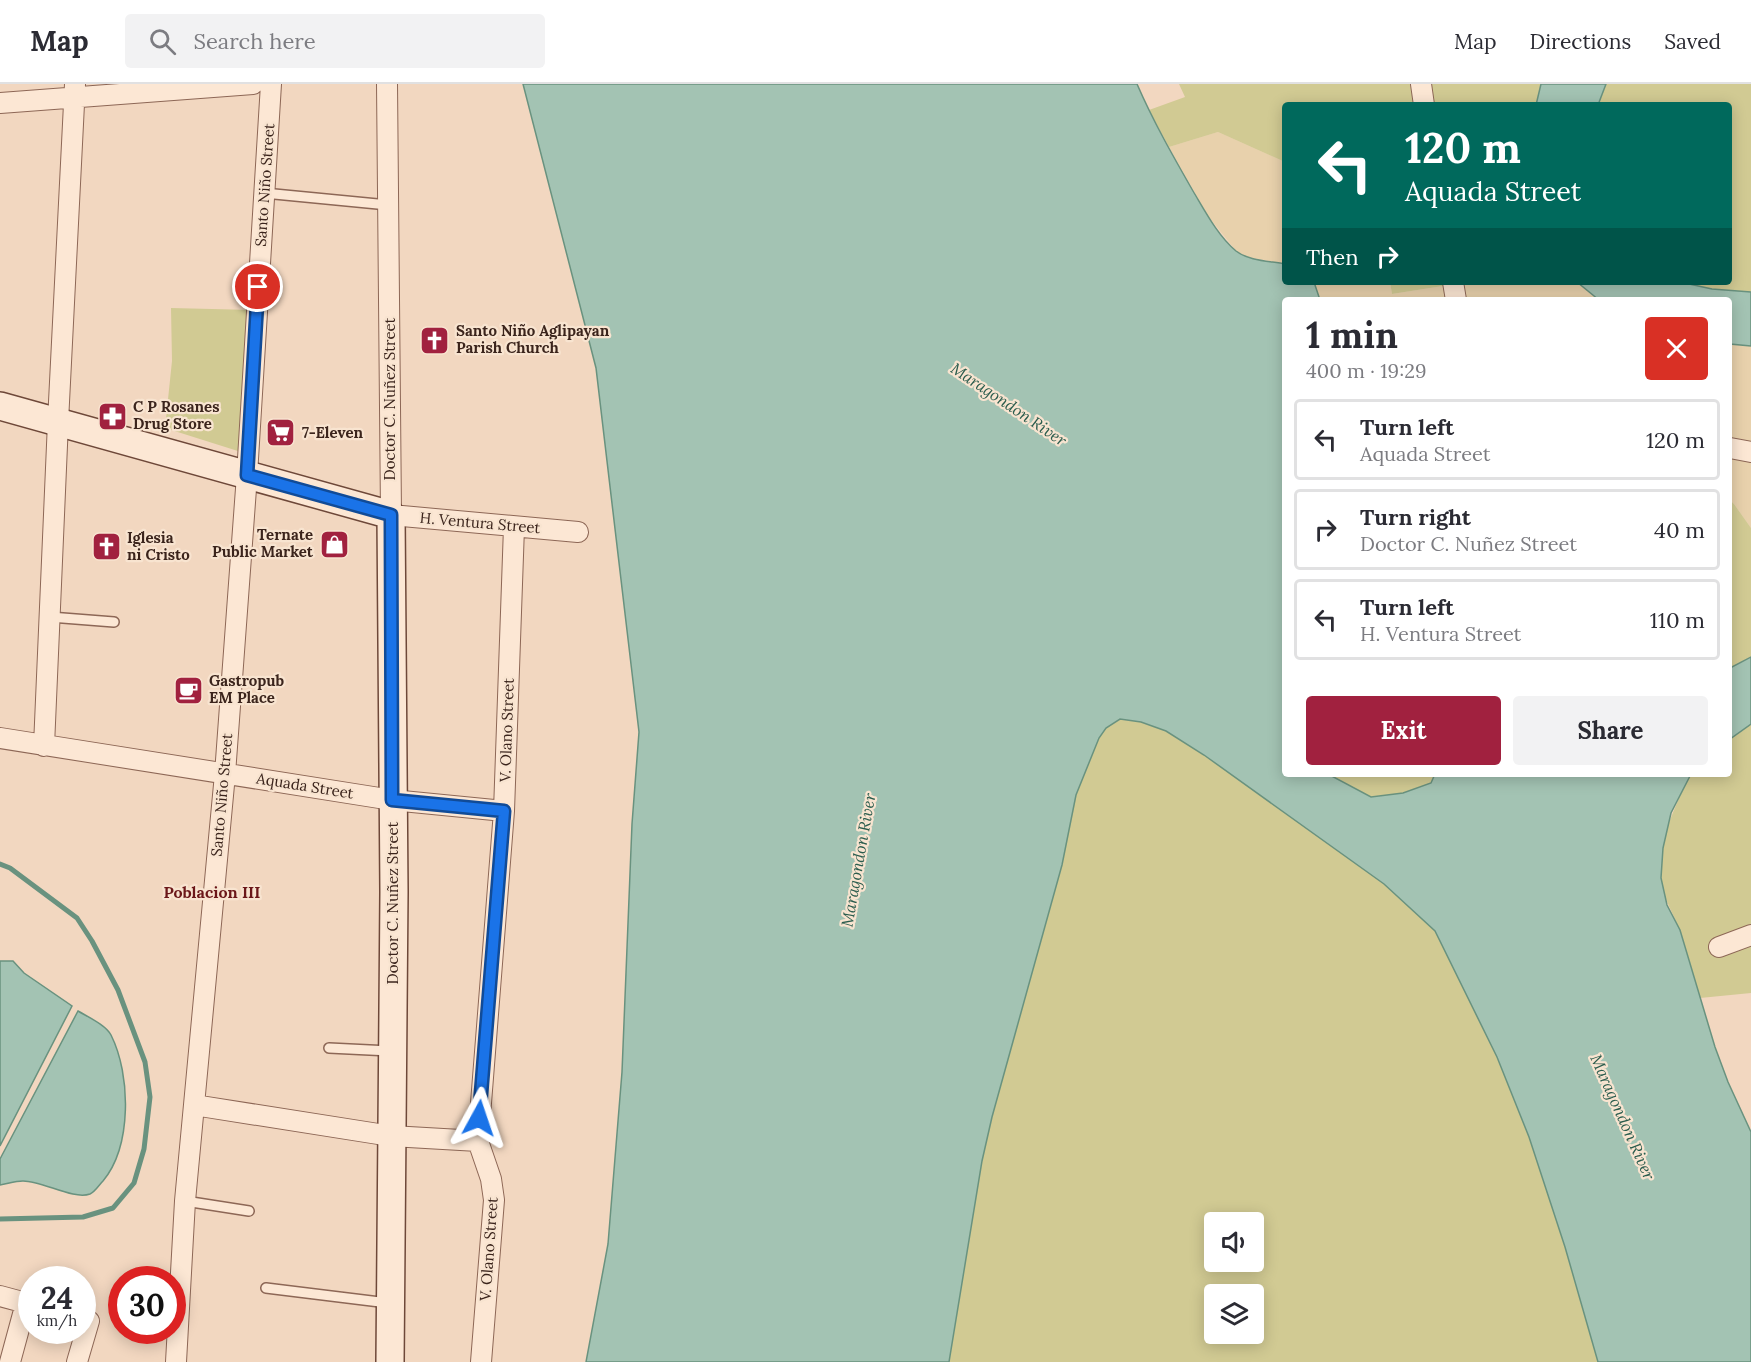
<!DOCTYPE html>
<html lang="en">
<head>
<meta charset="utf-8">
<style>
  body { margin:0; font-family:Lora,serif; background:#f2f2f3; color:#2b2b33; height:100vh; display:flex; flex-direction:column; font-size:22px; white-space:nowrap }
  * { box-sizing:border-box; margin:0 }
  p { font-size:20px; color:#7c7c81 }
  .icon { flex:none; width:33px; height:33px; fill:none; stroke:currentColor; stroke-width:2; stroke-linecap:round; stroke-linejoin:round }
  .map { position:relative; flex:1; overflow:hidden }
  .panel { position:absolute; left:1282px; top:213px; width:450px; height:480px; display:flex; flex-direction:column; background:#fff; border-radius:6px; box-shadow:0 3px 15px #0003 }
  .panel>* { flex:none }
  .top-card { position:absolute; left:1282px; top:18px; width:450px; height:183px; border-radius:6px; box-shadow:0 3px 15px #0003; background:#00695c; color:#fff; overflow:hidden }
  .fabs { position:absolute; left:1204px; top:1128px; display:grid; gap:12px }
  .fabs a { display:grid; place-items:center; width:60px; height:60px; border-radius:6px; background:#fff; box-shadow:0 3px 15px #0003; font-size:30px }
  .speed { position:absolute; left:18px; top:1182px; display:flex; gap:12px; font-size:30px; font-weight:700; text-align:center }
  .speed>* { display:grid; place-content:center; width:78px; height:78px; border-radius:50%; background:#fff; box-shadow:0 3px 15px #0003; line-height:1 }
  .speed small { font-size:15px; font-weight:400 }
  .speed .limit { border:9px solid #d22; background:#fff; color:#111 }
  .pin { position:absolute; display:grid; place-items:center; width:51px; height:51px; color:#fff; margin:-26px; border:3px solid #fff; border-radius:50%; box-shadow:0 2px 6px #0007 }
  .me { position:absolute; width:66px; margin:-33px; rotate:5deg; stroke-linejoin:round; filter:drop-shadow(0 0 4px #0008) }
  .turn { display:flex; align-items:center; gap:21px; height:126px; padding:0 24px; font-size:27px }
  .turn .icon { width:78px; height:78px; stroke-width:2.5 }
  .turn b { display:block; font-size:42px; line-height:51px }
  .then { display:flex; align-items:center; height:57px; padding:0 24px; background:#0003; gap:12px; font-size:22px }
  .round { display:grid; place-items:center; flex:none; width:63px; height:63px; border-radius:6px; background:#f2f2f3 }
  .summary { display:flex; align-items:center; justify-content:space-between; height:102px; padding:0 24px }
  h1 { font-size:36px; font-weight:800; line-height:45px }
  .button { display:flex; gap:12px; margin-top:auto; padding:12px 24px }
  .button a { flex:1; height:69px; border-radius:6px; background:#a1213f; color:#fff; font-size:24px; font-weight:800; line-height:69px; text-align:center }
  .button a+a { background:#f2f2f3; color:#2b2b33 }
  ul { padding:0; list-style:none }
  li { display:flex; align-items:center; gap:18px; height:81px; margin:0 12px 9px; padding:0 12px; border:3px solid #e1e1e2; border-radius:6px }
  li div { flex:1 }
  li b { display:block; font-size:22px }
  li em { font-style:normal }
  header { display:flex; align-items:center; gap:36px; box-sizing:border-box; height:84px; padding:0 30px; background:#fff; border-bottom:2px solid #e1e1e2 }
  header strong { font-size:28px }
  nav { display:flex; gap:33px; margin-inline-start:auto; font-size:21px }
  .search { width:420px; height:54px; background:#f2f2f3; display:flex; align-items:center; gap:15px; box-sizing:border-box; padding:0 21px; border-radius:6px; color:#7c7c81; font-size:22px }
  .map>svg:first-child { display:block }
  .farmland { fill:#e8d1ac }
  .green { fill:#d1ca93; fill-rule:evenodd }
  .water { fill:#a3c3b3; stroke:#69927f; stroke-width:1.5 }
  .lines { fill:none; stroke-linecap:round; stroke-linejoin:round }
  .stream { stroke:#69927f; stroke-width:5 }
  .service-casing { stroke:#8d6756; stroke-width:12 }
  .minor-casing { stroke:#8d6756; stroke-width:22 }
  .secondary-casing { stroke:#6e4839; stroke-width:30 }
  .service { stroke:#fce7d4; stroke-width:9 }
  .minor { stroke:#fce7d4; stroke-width:20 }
  .secondary { stroke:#fce7d4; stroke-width:27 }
  .route-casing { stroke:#114b97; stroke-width:15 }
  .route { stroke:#1a73e8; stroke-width:10 }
  .labels { text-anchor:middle; stroke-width:4.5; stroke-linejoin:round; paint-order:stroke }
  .street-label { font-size:15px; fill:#3b241c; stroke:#f8e4d0 }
  .poi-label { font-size:15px; font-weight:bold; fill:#3b241c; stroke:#f8e4d0; text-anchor:start }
  .water-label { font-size:16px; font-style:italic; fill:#2a5c4d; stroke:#f8e4d0 }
  .neighbourhood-label { font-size:16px; font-weight:bold; fill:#6b1719; stroke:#f8e4d0 }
</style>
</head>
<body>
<header>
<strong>Map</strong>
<div class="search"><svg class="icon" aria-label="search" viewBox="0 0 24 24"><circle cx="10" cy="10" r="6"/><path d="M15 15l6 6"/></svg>Search here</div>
<nav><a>Map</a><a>Directions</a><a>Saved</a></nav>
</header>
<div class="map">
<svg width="1751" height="1278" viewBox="0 0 1751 1278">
  <rect width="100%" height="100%" fill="#f2d7c0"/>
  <!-- farmland -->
  <path class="farmland" d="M1218 48 1285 78V180L1247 173 1237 168 1208 132 1169 63Z
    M1314 198H1390L1392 210 1468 198H1577L1599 216H1320Z
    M1730 260 1751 262V444L1734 420 1730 416Z"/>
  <!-- green -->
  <path class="green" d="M1179 0H1541L1536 21H1286L1285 78 1218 48 1169 63 1149 26 1185 13Z
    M1606 0H1751V208L1712 205 1680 198H1730V21H1598Z
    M1390 198H1468L1392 210Z
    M171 224 253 226 241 368 165 344 172 277Z
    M1730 416 1734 420 1751 444V573L1730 584Z
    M1120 635 1141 638 1166 647 1204 671 1384 800 1435 847 1497 973 1529 1053 1565 1163 1598 1278H949L982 1077 992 1033 1062 781 1076 711 1099 654 1106 644ZM1215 1138H1254V1178H1215ZM1215 1210H1254V1250H1215Z
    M1751 640V909L1700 914C1693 892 1688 869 1680 847 1674 830 1663 815 1661 795 1657 758 1675 722 1691 690H1730V655Z
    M1328 690H1435L1431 699 1403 709 1371 713Z"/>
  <!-- water -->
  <path class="water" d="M523 0H1137C1153 37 1173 72 1193 107 1205 127 1218 152 1236 167 1249 177 1270 177 1285 180L1286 198H1314L1320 216H1286V690H1328L1371 713 1403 709 1431 699 1435 690H1691L1671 729 1663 764 1661 794 1667 821 1680 846 1715 963 1728 998 1751 1048V1278H1598L1565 1163 1529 1053 1497 973 1435 847 1384 800 1204 671 1166 647 1141 638 1120 635 1106 644 1099 654 1076 711 1062 781 992 1033 982 1077 949 1278H586L608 1160 622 988 632 740 639 648 596 284Z
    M1541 0H1606L1598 21H1536Z
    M1577 198H1680L1712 205 1751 208V262L1730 260V216H1599Z
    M1751 573V640L1730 655V584Z
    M0 877H13L24 889 72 922 0 1062Z
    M78 927C88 933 106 941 111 951 131 991 132 1062 103 1097 99 1101 95 1108 90 1110 73 1116 43 1097 23 1097 15 1097 7 1100 0 1101V1075Z"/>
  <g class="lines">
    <!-- stream -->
    <path class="stream" d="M0 780 10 784 77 834 92 857 118 906 145 978 150 1013 144 1065 134 1099 113 1124 83 1133 0 1135"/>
    <defs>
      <path id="service" d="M264 109 388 121
        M50 533 114 538
        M329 964 390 967
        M185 1117 249 1127
        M266 1204 388 1219"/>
      <path id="minor" d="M387 0 391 431 578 448
        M1421 0 1424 21
        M0 19 253 0
        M1453 198 1456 216
        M1730 364 1751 368
        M0 654 392 716 504 727
        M44 662 58 338 75 0
        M1719 863 1751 851
        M194 1021 391 1052 478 1057
        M0 1212 26 1219
        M10 1278 26 1219 32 1221
        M77 1278 89 1237 82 1236
        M176 1278 185 1117 225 690 247 391 271 0
        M481 1278 494 1116 491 1095 478 1057 504 727 514 443"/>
      <path id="secondary" d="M0 322 391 431 394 808 390 1278"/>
    </defs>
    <!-- service casing -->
    <use href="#service" class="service-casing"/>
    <!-- minor casing -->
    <use href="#minor" class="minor-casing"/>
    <!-- secondary casing -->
    <use href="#secondary" class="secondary-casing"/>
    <!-- service -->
    <use href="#service" class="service"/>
    <!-- minor -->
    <use href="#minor" class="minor"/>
    <!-- secondary -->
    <use href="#secondary" class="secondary"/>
  </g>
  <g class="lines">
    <defs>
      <path id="route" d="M258 203 247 391 391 431 392 716 504 727 479 1034"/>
    </defs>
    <!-- route casing -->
    <use href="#route" class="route-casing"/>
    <!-- route -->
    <use href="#route" class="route"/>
  </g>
  <!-- icons -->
  <defs>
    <symbol id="church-square" viewBox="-11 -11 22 22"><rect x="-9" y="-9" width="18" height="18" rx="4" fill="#a1213f" stroke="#f8e4d0"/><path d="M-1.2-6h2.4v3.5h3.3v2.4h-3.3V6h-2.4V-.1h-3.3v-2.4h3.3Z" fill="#fff"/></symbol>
    <symbol id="pharmacy-square" viewBox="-11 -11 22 22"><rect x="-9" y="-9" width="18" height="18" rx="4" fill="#a1213f" stroke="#f8e4d0"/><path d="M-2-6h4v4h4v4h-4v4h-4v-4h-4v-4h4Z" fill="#fff"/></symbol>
    <symbol id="supermarket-square" viewBox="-11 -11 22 22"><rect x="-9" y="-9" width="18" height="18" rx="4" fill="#a1213f" stroke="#f8e4d0"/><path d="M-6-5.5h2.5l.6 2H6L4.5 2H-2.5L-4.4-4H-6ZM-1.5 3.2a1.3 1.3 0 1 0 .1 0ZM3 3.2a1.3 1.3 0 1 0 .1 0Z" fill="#fff"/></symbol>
    <symbol id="shop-square" viewBox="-11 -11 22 22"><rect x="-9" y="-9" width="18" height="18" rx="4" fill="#a1213f" stroke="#f8e4d0"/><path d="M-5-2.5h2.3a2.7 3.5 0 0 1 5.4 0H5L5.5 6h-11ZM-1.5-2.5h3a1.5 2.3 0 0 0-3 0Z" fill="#fff"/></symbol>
    <symbol id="cafe-square" viewBox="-11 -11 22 22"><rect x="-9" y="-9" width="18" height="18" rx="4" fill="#a1213f" stroke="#f8e4d0"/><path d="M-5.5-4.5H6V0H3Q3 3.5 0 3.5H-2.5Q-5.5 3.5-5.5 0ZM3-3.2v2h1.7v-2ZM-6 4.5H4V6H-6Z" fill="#fff"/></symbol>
  </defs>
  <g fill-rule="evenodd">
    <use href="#church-square" x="418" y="240" width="33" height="33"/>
    <use href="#pharmacy-square" x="96" y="316" width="33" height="33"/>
    <use href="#supermarket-square" x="264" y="332" width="33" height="33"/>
    <use href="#shop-square" x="318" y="444" width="33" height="33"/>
    <use href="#church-square" x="90" y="446" width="33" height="33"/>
    <use href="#cafe-square" x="172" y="590" width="33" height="33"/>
  </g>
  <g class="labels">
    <!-- street labels -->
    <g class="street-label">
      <text transform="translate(265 101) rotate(-86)" y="5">Santo Niño Street</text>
      <text transform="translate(390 315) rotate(-90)" y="5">Doctor C. Nuñez Street</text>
      <text transform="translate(480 439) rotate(5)" y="5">H. Ventura Street</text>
      <text transform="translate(507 646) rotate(-88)" y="5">V. Olano Street</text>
      <text transform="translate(305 702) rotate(9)" y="5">Aquada Street</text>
      <text transform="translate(222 711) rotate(-85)" y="5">Santo Niño Street</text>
      <text transform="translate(393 819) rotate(-90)" y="5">Doctor C. Nuñez Street</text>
      <text transform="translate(489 1165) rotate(-86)" y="5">V. Olano Street</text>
    </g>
    <!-- poi labels -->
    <g class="poi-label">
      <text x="456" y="252">Santo Niño Aglipayan<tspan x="456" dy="17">Parish Church</tspan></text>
      <text x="133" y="328">C P Rosanes<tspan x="133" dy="17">Drug Store</tspan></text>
      <text x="302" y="354">7-Eleven</text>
      <text x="313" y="456" text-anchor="end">Ternate<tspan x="313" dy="17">Public Market</tspan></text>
      <text x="127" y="459">Iglesia<tspan x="127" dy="17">ni Cristo</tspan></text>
      <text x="209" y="602">Gastropub<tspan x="209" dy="17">EM Place</tspan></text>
    </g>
    <!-- water labels -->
    <g class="water-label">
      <text transform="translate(1009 320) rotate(34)" y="6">Maragondon River</text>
      <text transform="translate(858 776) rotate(-80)" y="6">Maragondon River</text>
      <text transform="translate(1623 1033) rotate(66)" y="6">Maragondon River</text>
    </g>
    <!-- neighbourhood labels -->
    <g class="neighbourhood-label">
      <text x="212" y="814">Poblacion III</text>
    </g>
  </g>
</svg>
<div class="fabs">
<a><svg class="icon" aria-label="sound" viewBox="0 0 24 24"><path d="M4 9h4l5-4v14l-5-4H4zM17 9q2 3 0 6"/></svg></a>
<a><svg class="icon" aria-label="layers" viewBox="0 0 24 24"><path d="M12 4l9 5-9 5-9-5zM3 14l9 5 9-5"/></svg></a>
</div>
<div class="speed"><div>24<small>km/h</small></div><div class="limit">30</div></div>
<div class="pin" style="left:258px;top:203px;background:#d93025"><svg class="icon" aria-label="arrive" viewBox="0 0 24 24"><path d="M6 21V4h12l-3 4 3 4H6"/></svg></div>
<svg class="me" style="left:479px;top:1034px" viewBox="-20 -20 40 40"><path d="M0-17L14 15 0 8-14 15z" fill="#1a73e8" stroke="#fff" stroke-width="4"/></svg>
<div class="top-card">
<div class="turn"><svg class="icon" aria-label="left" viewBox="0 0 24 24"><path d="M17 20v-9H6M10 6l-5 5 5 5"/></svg><div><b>120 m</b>Aquada Street</div></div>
<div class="then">Then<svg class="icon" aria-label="right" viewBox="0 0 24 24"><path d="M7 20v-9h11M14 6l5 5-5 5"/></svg></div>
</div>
<section class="panel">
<div class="summary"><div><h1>1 min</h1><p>400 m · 19:29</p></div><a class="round" style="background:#d93025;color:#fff"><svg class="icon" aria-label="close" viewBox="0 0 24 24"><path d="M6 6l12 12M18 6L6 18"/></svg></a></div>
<ul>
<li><svg class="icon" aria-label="left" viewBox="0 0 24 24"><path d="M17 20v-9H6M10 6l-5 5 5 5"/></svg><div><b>Turn left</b><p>Aquada Street</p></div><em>120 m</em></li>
<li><svg class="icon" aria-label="right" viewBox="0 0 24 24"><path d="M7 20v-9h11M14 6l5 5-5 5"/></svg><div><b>Turn right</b><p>Doctor C. Nuñez Street</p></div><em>40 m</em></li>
<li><svg class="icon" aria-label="left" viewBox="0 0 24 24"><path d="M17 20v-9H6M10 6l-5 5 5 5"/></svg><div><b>Turn left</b><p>H. Ventura Street</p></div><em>110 m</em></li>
</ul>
<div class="button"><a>Exit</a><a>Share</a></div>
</section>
</div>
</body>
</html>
